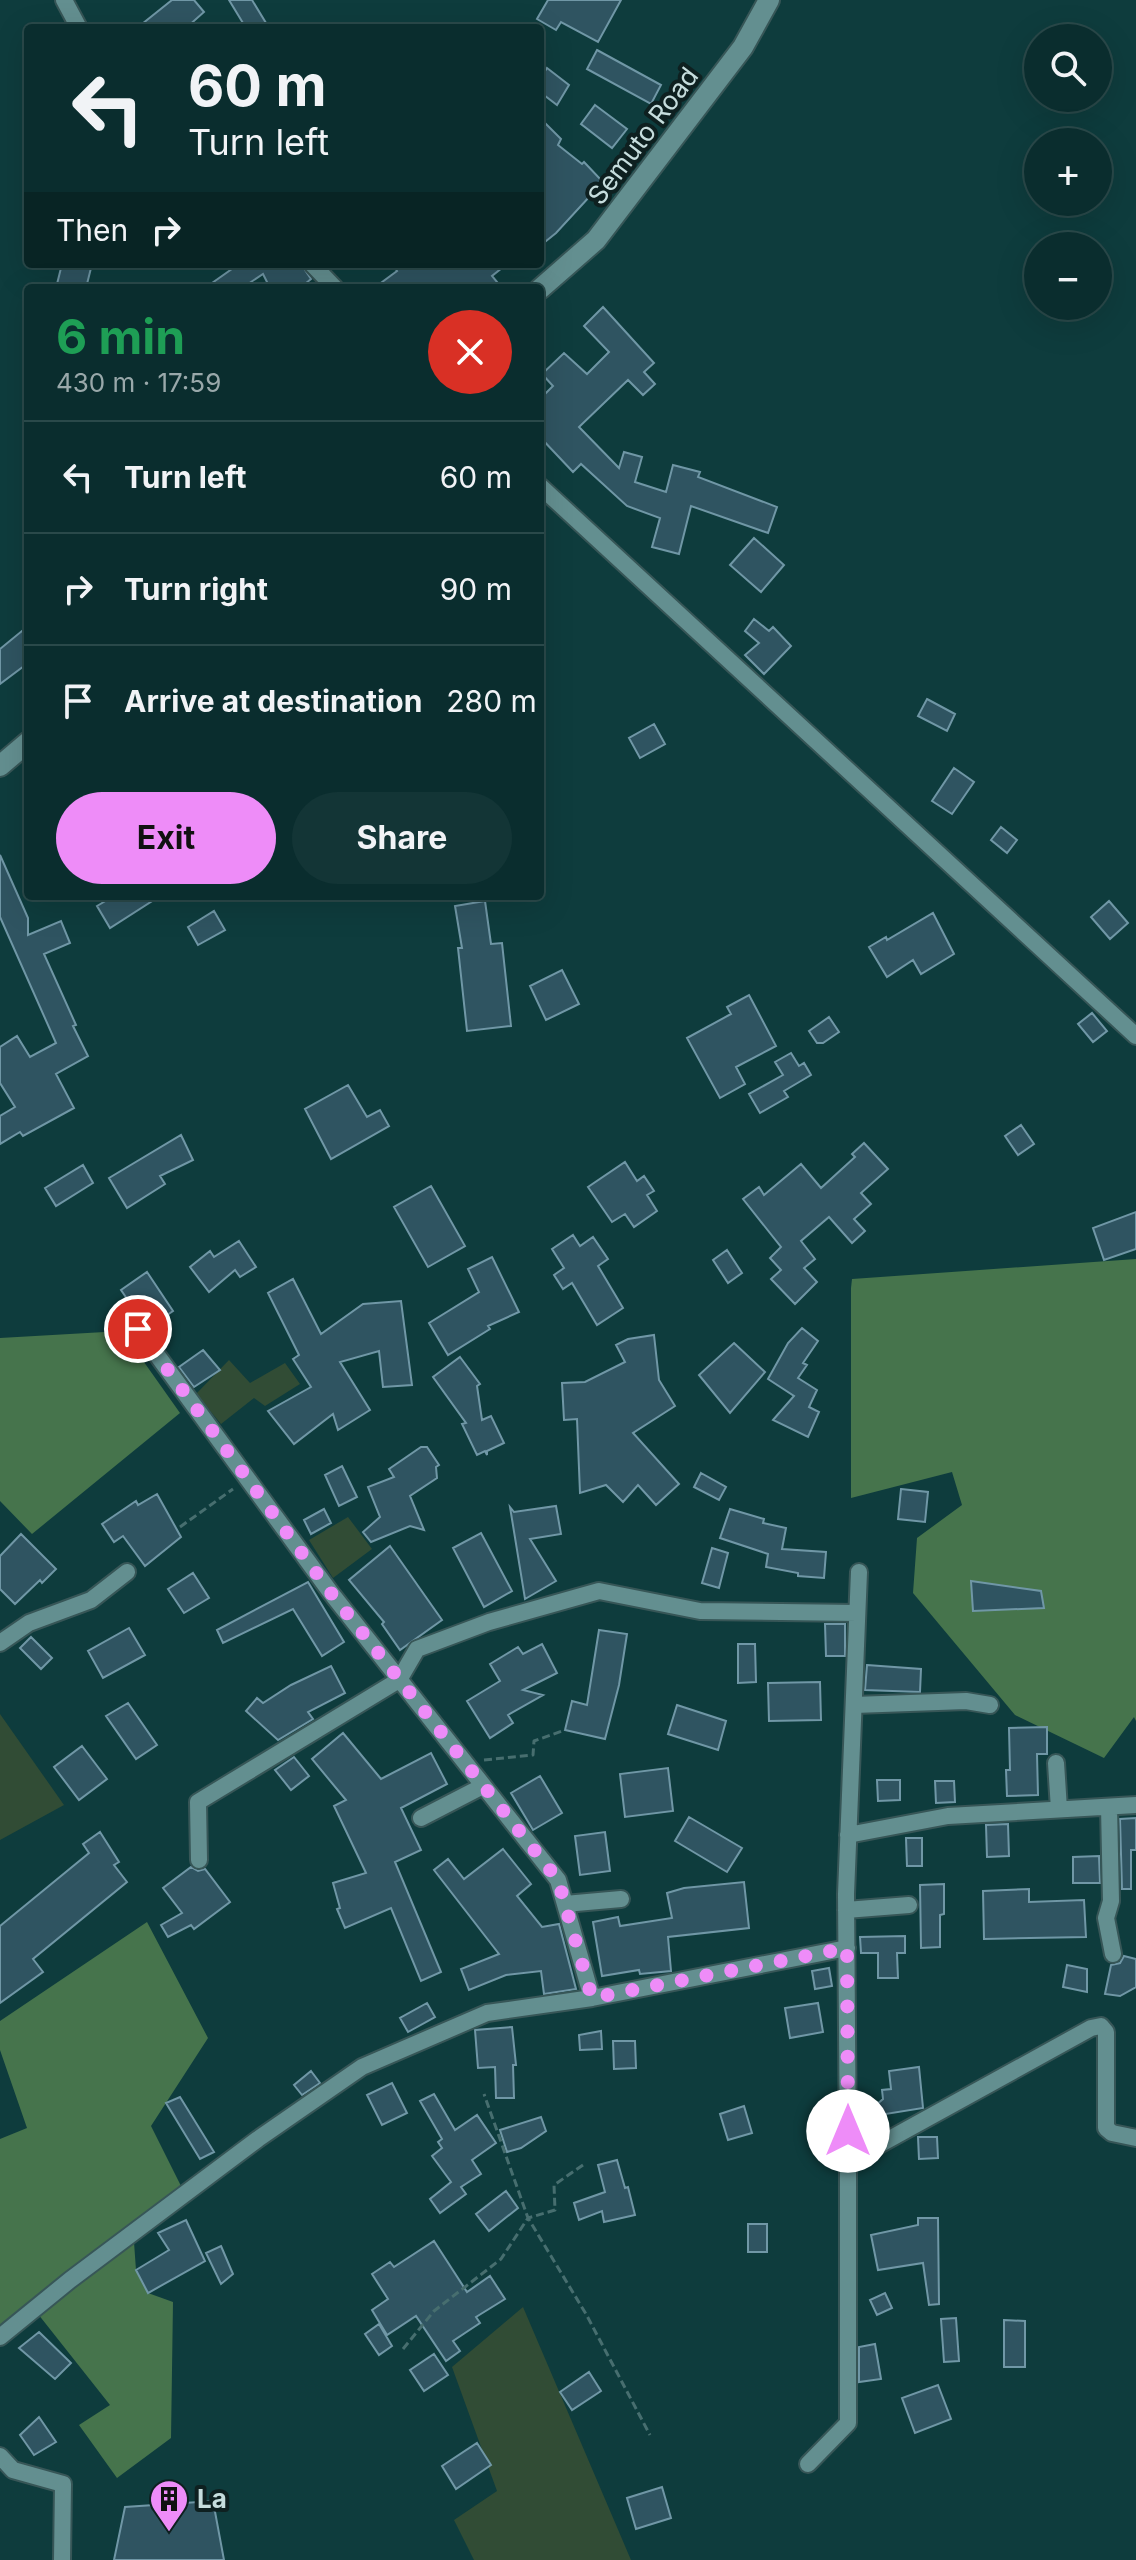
<!DOCTYPE html>
<html lang="en">
<head>
<meta charset="utf-8">
<style>
  body { margin:0; font-family:Inter,sans-serif; background:#133536; color:#f1f3f6; height:100vh; display:flex; flex-direction:column; font-size:30px; white-space:nowrap }
  * { box-sizing:border-box; margin:0 }
  p { font-size:26px; color:#99a8aa }
  .icon { flex:none; width:44px; height:44px; fill:none; stroke:currentColor; stroke-width:2; stroke-linecap:round; stroke-linejoin:round }
  .map { position:relative; flex:1; overflow:hidden }
  .drawer { position:absolute; left:24px; top:284px; width:520px; height:616px; display:flex; flex-direction:column; background:#0a2d2e; border-radius:8px; box-shadow:0 8px 32px #0002,0 0 0 2px #2a494a }
  .drawer>* { flex:none }
  .guide { position:absolute; left:24px; top:24px; width:520px; height:244px; border-radius:8px; box-shadow:0 8px 32px #0002,0 0 0 2px #2a494a; background:#0a2d2e; color:#f1f3f6; overflow:hidden }
  .fabs { position:absolute; left:1024px; top:24px; display:grid; gap:16px }
  .fabs a { display:grid; place-items:center; width:88px; height:88px; border-radius:50%; background:#0a2d2e; box-shadow:0 8px 32px #0002,0 0 0 2px #2a494a; font-size:40px }
  .pin { position:absolute; display:grid; place-items:center; width:68px; height:68px; color:#fff; margin:-34px; border:4px solid #fff; border-radius:50%; box-shadow:0 2px 8px #0007 }
  .me { position:absolute; width:88px; margin:-44px; rotate:0deg; stroke-linejoin:round; filter:drop-shadow(0 0 6px #0008) }
  .turn { display:flex; align-items:center; gap:28px; height:168px; padding:0 32px; font-size:36px }
  .turn .icon { width:104px; height:104px; stroke-width:2.5 }
  .turn b { display:block; font-size:56px; line-height:68px }
  .then { display:flex; align-items:center; height:76px; padding:0 32px; background:#0003; gap:16px; font-size:30px }
  .round { display:grid; place-items:center; flex:none; width:84px; height:84px; border-radius:42px; background:#133536 }
  .headline { display:flex; align-items:center; justify-content:space-between; height:136px; padding:0 32px }
  h1 { font-size:48px; font-weight:700; line-height:60px; color:#1e9e55 }
  .action { display:flex; gap:16px; margin-top:auto; padding:16px 32px }
  .action a { flex:1; height:92px; border-radius:48px; background:#ee8cf8; color:#111; font-size:32px; font-weight:700; line-height:92px; text-align:center }
  .action a+a { background:#133536; color:#f1f3f6 }
  ul { padding:0; list-style:none }
  li { display:flex; align-items:center; gap:24px; height:112px; padding:0 32px; border-top:2px solid #2a494a }
  li div { flex:1 }
  li b { display:block; font-size:30px }
  li em { font-style:normal }
  .map>svg:first-child { display:block }
  .green { fill:#314c35 }
  .forest { fill:#46744c }
  .building { fill:#2f5461; stroke:#7097a6; stroke-width:2 }
  .lines { fill:none; stroke-linecap:round; stroke-linejoin:round }
  .street-casing { stroke:#375657; stroke-width:20 }
  .secondary-casing { stroke:#375657; stroke-width:24 }
  .path { stroke:#476e6f; stroke-width:3; stroke-dasharray:8 4; stroke-linecap:butt }
  .street { stroke:#638f90; stroke-width:16 }
  .secondary { stroke:#638f90; stroke-width:20 }
  .route { stroke:#ee8cf8; stroke-width:14; stroke-dasharray:0 25.2 }
  .labels { text-anchor:middle; stroke-width:8; stroke-linejoin:round; paint-order:stroke }
  .street-label { font-size:26px; fill:#c6dddd; stroke:#0e2020 }
  .poi-label { font-size:26px; font-weight:bold; fill:#c6dddd; stroke:#0e2020; text-anchor:start }
</style>
</head>
<body>
<div class="map">
<svg width="1136" height="2560" viewBox="0 0 1136 2560">
  <rect width="100%" height="100%" fill="#0e3c3d"/>
  <!-- green -->
  <path class="green" d="M229 1360 250 1383 285 1363 300 1384 265 1406 254 1398 221 1424 196 1394Z
    M348 1517 372 1549 333 1578 309 1540Z
    M0 1714 64 1805 0 1840Z
    M523 2307 631 2560H474L454 2520 497 2491 452 2367Z"/>
  <!-- forest -->
  <path class="forest" d="M1136 1259V1721L1134 1717 1104 1758 1015 1715 913 1593 917 1538 962 1505 952 1472 851 1498V1288L852 1279Z
    M122 1331 180 1413 32 1534 0 1501V1338Z
    M147 1922 208 2038 151 2126 181 2186 0 2325V2139L27 2128 0 2050V2021Z
    M134 2242 136 2270 148 2293 173 2302 171 2438 117 2478 79 2425 110 2405 38 2314Z"/>
  <!-- building -->
  <path class="building" d="M172 0H194L204 12 186 28H137Z
    M229 0H252L266 23 258 28H246Z
    M548 0H621L598 42 561 22 556 30 537 19Z
    M597 50 661 85 651 104 587 69Z
    M547 68 569 85 557 105 540 92V79Z
    M595 105 627 129 612 148 581 124Z
    M540 118 561 139 558 145 582 164 584 162 603 182 556 233 540 246Z
    M62 264H92L86 288H56Z
    M239 264H301L311 279 300 288H270L263 274 242 288H205Z
    M392 264H507L492 276 502 288H374L397 271Z
    M603 307 654 363 644 372 655 384 643 395 628 380 579 427 619 468 624 452 642 457 635 482 666 492 673 465 700 472 698 477 777 507 768 533 691 506 679 554 652 547 660 518 627 506 581 464 573 472 540 437V399L553 386 542 374 564 353 587 374 609 352 584 326Z
    M754 538 784 565 761 592 730 565Z
    M754 619 769 631 773 627 791 646 764 674 745 655 759 643 745 631Z
    M28 626V663L0 684V649Z
    M927 699 955 714 947 731 918 716Z
    M654 724 665 744 640 758 629 738Z
    M954 768 974 782 952 814 932 801Z
    M1001 827 1017 840 1007 853 991 840Z
    M0 855 28 918V935L61 921 70 943 44 954 76 1025 73 1026 88 1056 56 1074 74 1108 23 1136 20 1132 0 1144V1116L15 1107 0 1083V1047L17 1036 30 1057 56 1043 0 917Z
    M114 896H160L110 928 97 906Z
    M485 901 491 944 502 943 511 1026 467 1031 458 948H462L455 906Z
    M1109 901 1128 923 1110 939 1091 917Z
    M214 911 225 930 198 945 188 927Z
    M933 913 954 954 921 974 913 960 887 977 869 947 886 937 887 940Z
    M562 970 579 1004 546 1020 530 986Z
    M749 995 776 1046 736 1067 745 1084 720 1098 687 1038 731 1014 727 1007Z
    M1092 1013 1107 1031 1093 1042 1078 1024Z
    M829 1017 839 1032 823 1043H817L809 1031Z
    M791 1053 799 1066 804 1063 811 1075 784 1091 788 1097 760 1113 749 1094 783 1075 775 1062Z
    M348 1085 367 1117 380 1110 389 1126 331 1159 305 1109Z
    M1021 1125 1034 1144 1018 1155 1005 1136Z
    M181 1135 193 1160 160 1176 165 1184 127 1208 109 1178Z
    M864 1143 888 1169 861 1193 871 1204 854 1219 865 1231 852 1243 829 1217 801 1241 815 1259 804 1268 817 1282 795 1304 771 1279 781 1270 770 1258 781 1247 743 1199 759 1187 764 1195 801 1164 821 1188 855 1157 852 1154Z
    M625 1162 637 1181 644 1176 654 1191 647 1195 657 1211 634 1227 625 1214 612 1222 588 1187Z
    M83 1165 93 1183 56 1206 45 1188Z
    M431 1186 465 1246 428 1267 394 1207Z
    M1136 1212V1249L1104 1260 1093 1228Z
    M573 1235 580 1246 593 1237 608 1259 598 1266 623 1308 597 1325 572 1283 563 1289 554 1275 564 1268 552 1249Z
    M239 1241 256 1267 240 1277 235 1270 209 1292 190 1267 210 1251 214 1257Z
    M727 1250 742 1273 728 1283 713 1260Z
    M492 1257 519 1312 488 1326 490 1329 448 1355 429 1323 479 1292 468 1269Z
    M147 1272 173 1311 150 1327 141 1319 121 1290Z
    M293 1279 321 1334 363 1304 401 1301 412 1385 383 1387 379 1351 340 1362 370 1410 338 1430 333 1414 294 1444 268 1411 311 1387 293 1359 299 1355 268 1293Z
    M802 1328 818 1341 803 1363 807 1365 798 1378 817 1390 809 1407 819 1412 808 1437 773 1420 794 1396 768 1379 788 1343Z
    M654 1335 659 1380 675 1406 633 1433 679 1484 656 1505 638 1485 623 1502 606 1485 580 1493 577 1419 564 1420 562 1383 585 1382 625 1362 616 1345 628 1339Z
    M734 1343 765 1372 730 1413 699 1375Z
    M203 1350 220 1370 194 1387 179 1367Z
    M460 1357 480 1384 477 1386 482 1420 491 1416 504 1443 487 1451V1455L485 1451 477 1455 462 1424 466 1423 433 1377Z
    M421 1447H427L439 1465 436 1467 437 1478 410 1496 424 1530 410 1526 371 1542 363 1532 380 1517 368 1487 394 1477 389 1469Z
    M342 1466 357 1497 339 1506 325 1475Z
    M701 1473 726 1487 719 1500 694 1487Z
    M901 1489 928 1492 925 1522 898 1519Z
    M157 1494 181 1537 145 1566 123 1536 114 1542 102 1524 136 1501 138 1505Z
    M556 1506 561 1534 530 1539 556 1581 525 1599 510 1507 514 1512Z
    M324 1509 331 1523 311 1534 304 1520Z
    M730 1509 764 1519 763 1523 786 1528 782 1549 826 1552 824 1578 798 1576V1573L766 1567 768 1554 720 1538Z
    M481 1533 512 1591 484 1607 453 1548Z
    M21 1534 56 1569 42 1583 40 1580 15 1604 0 1589V1556Z
    M390 1546 442 1620 400 1650 382 1624 384 1622 349 1580Z
    M712 1548 728 1553 719 1588 702 1583Z
    M193 1573 209 1598 184 1613 168 1589Z
    M971 1581 1041 1591 1044 1608 973 1611Z
    M308 1582 344 1642 322 1656 293 1609 223 1643 217 1630Z
    M825 1624H845V1656H826Z
    M129 1628 145 1655 103 1678 88 1651Z
    M599 1630 627 1634 619 1685 605 1739 565 1730 572 1701 587 1705Z
    M31 1637 52 1658 41 1669 20 1648Z
    M542 1644 557 1673 523 1690 543 1695 508 1715 513 1723 490 1738 467 1701 500 1681 490 1664 518 1647 523 1654Z
    M738 1644H755L756 1682 738 1683Z
    M867 1665 921 1669 920 1692 865 1690Z
    M331 1666 345 1693 308 1712 313 1719 278 1740 246 1711 257 1698 263 1703 291 1685Z
    M820 1682 821 1720 769 1721 768 1683Z
    M128 1703 157 1745 136 1759 106 1716Z
    M677 1705 726 1721 718 1750 668 1734Z
    M1047 1727V1754H1037L1038 1795 1007 1796 1006 1770H1010L1009 1728Z
    M343 1733 381 1779 431 1753 447 1784 401 1808 421 1850 395 1862 441 1972 421 1981 391 1908 345 1928 337 1909 340 1908 333 1883 366 1873 334 1806 346 1800 312 1759Z
    M82 1746 107 1779 79 1800 54 1767Z
    M294 1757 309 1776 291 1790 275 1770Z
    M668 1768 673 1811 625 1817 620 1774Z
    M540 1776 562 1813 533 1830 511 1793Z
    M877 1780H900V1800L878 1801Z
    M935 1781H954L955 1802 936 1803Z
    M689 1817 742 1848 727 1872 675 1841Z
    M1136 1818V1850H1131V1889H1122L1120 1819Z
    M1008 1824 1009 1856 987 1857 986 1825Z
    M100 1832 119 1862 114 1865 127 1882 33 1959 43 1972 0 2003V1926L89 1853 83 1844Z
    M605 1832 610 1871 580 1875 575 1836Z
    M906 1838H922V1866H907Z
    M503 1849 531 1884 517 1896 542 1927 559 1924 576 1989 544 1994 541 1971 506 1975 469 1990 461 1969 499 1954 434 1870 448 1859 464 1879Z
    M1099 1856 1100 1883H1073V1857Z
    M191 1867 198 1871 205 1869 230 1902 194 1929 191 1925 168 1937 161 1925 182 1913 163 1888Z
    M744 1882 749 1928 668 1937 671 1971 640 1974 639 1970 602 1976 593 1922 618 1917 620 1926 672 1918 667 1893 684 1888Z
    M944 1884V1914L940 1915V1947L921 1948 920 1885Z
    M1029 1889V1902L1084 1900 1086 1937 984 1939 983 1891Z
    M905 1936V1953H897L898 1978H878V1953H861L860 1937Z
    M1124 1956 1136 1959V1987L1120 1996 1105 1994 1111 1965 1120 1963Z
    M1067 1965 1087 1969V1992L1063 1987Z
    M829 1968 832 1986 815 1989 812 1971Z
    M427 2003 435 2017 408 2032 400 2018Z
    M818 2003 823 2032 790 2038 785 2008Z
    M512 2027 516 2065H513L514 2098H496L495 2067 478 2068 475 2030Z
    M601 2031 602 2049 580 2050 579 2035Z
    M613 2041H635L636 2068 614 2069Z
    M919 2067 923 2108 861 2118 883 2099 882 2090 891 2089 889 2071Z
    M311 2071 320 2083 302 2095 294 2085Z
    M392 2083 407 2113 382 2125 367 2095Z
    M434 2094 455 2130 477 2115 496 2143 472 2160 481 2174 461 2187 466 2194 440 2213 430 2199 451 2182 432 2156 442 2148 438 2142 442 2139 420 2101Z
    M180 2097 214 2152 200 2159 166 2103Z
    M744 2106 752 2133 728 2140 720 2114Z
    M541 2117 546 2131 521 2148 507 2152 500 2130Z
    M918 2137H937L938 2158 919 2159Z
    M617 2160 625 2188 628 2187 635 2215 604 2222 602 2211 579 2220 574 2203 605 2192 598 2165Z
    M506 2191 518 2208 489 2231 476 2214Z
    M918 2218H938L939 2304 929 2305 923 2263 878 2270 871 2235 918 2225Z
    M186 2220 205 2261 148 2293 136 2270 169 2250 158 2233Z
    M748 2224H767V2252H748Z
    M434 2241 467 2292 490 2276 505 2299 476 2317 480 2323 453 2341 460 2351 446 2361 416 2316 387 2335 372 2310 388 2299 372 2274 390 2262 394 2267Z
    M221 2246 233 2274 221 2284 206 2253Z
    M885 2293 892 2308 877 2315 870 2300Z
    M956 2318 959 2361 944 2362 941 2319Z
    M1004 2320 1025 2321V2367H1004Z
    M379 2324 392 2346 379 2355 365 2334Z
    M39 2332 71 2363 55 2379 19 2348Z
    M875 2344 881 2379 859 2382V2347Z
    M434 2354 448 2375 424 2391 410 2370Z
    M589 2372 601 2391 572 2410 560 2392Z
    M938 2385 951 2419 915 2433 902 2398Z
    M39 2417 56 2442 34 2455 20 2435Z
    M477 2443 491 2465 456 2489 442 2466Z
    M662 2487 671 2518 636 2529 627 2498Z
    M213 2501 224 2560H114L125 2507Z"/>
  <g class="lines">
    <defs>
      <path id="street" d="M64 0 79 28
        M312 264 335 288
        M540 486 1136 1036
        M138 1329 331 1593 558 1880 592 1998
        M0 1643 29 1623 91 1600 127 1572
        M854 1705 966 1701 990 1705
        M1056 1763 1059 1809
        M1109 1807 1111 1901 1106 1918 1113 1954
        M421 1818 483 1786
        M848 1835 948 1816 1136 1805
        M199 1860 198 1802 399 1680 417 1649 489 1622 599 1591 700 1611 857 1613
        M565 1904 621 1899
        M846 1910 909 1905
        M848 2162 846 1894 859 1572
        M0 2337 70 2280 258 2139 362 2067 487 2013 592 1998 847 1948
        M0 2456 13 2470 63 2484 62 2560
        M808 2464 848 2423V2162L1091 2028 1101 2026 1106 2032V2128L1112 2133 1136 2138"/>
      <path id="secondary" d="M540 289 596 240 743 47 769 0
        M0 766 28 742"/>
    </defs>
    <!-- street casing -->
    <use href="#street" class="street-casing"/>
    <!-- secondary casing -->
    <use href="#secondary" class="secondary-casing"/>
    <!-- path -->
    <path class="path" d="M180 1527 233 1489
      M484 1760 533 1755 534 1741 565 1730
      M583 2165 554 2185 555 2210 528 2218 586 2314 650 2435
      M403 2349 434 2311 501 2259 528 2218 484 2094"/>
    <!-- street -->
    <use href="#street" class="street"/>
    <!-- secondary -->
    <use href="#secondary" class="secondary"/>
  </g>
  <g class="lines">
    <!-- route -->
    <path class="route" d="M138 1329 331 1593 558 1880 592 1998 847 1948 848 2131"/>
  </g>
  <!-- icons -->
  <defs>
    <symbol id="building-pin" viewBox="-11 -11 22 30"><path d="M0 17L-7.5 6A9.5 9.5 0 1 1 7.5 6Z" fill="#ee8cf8" stroke="#0e2020"/><path d="M-4-6H4V6H1V3H-1V6H-4ZM-2.5-4.3h1.7v1.8h-1.7ZM.8-4.3h1.7v1.8H.8ZM-2.5-1h1.7V.8h-1.7ZM.8-1h1.7V.8H.8Z" fill="#111"/></symbol>
  </defs>
  <g fill-rule="evenodd">
    <use href="#building-pin" x="147" y="2477" width="44" height="60"/>
  </g>
  <g class="labels">
    <!-- street labels -->
    <g class="street-label">
      <text transform="translate(643 136) rotate(-53)" y="9">Semuto Road</text>
    </g>
    <!-- poi labels -->
    <g class="poi-label">
      <text x="197" y="2508">La</text>
    </g>
  </g>
</svg>
<div class="fabs">
<a><svg class="icon" aria-label="search" viewBox="0 0 24 24"><circle cx="10" cy="10" r="6"/><path d="M15 15l6 6"/></svg></a>
<a>+</a>
<a>−</a>
</div>
<div class="pin" style="left:138px;top:1329px;background:#d93025"><svg class="icon" aria-label="arrive" viewBox="0 0 24 24"><path d="M6 21V4h12l-3 4 3 4H6"/></svg></div>
<svg class="me" style="left:848px;top:2131px" viewBox="-20 -20 40 40"><circle r="19" fill="#fff"/><path d="M0-13L10 11 0 6-10 11z" fill="#ee8cf8"/></svg>
<div class="guide">
<div class="turn"><svg class="icon" aria-label="left" viewBox="0 0 24 24"><path d="M17 20v-9H6M10 6l-5 5 5 5"/></svg><div><b>60 m</b>Turn left</div></div>
<div class="then">Then<svg class="icon" aria-label="right" viewBox="0 0 24 24"><path d="M7 20v-9h11M14 6l5 5-5 5"/></svg></div>
</div>
<section class="drawer">
<div class="headline"><div><h1>6 min</h1><p>430 m · 17:59</p></div><a class="round" style="background:#d93025;color:#fff"><svg class="icon" aria-label="close" viewBox="0 0 24 24"><path d="M6 6l12 12M18 6L6 18"/></svg></a></div>
<ul>
<li><svg class="icon" aria-label="left" viewBox="0 0 24 24"><path d="M17 20v-9H6M10 6l-5 5 5 5"/></svg><div><b>Turn left</b></div><em>60 m</em></li>
<li><svg class="icon" aria-label="right" viewBox="0 0 24 24"><path d="M7 20v-9h11M14 6l5 5-5 5"/></svg><div><b>Turn right</b></div><em>90 m</em></li>
<li><svg class="icon" aria-label="arrive" viewBox="0 0 24 24"><path d="M6 21V4h12l-3 4 3 4H6"/></svg><div><b>Arrive at destination</b></div><em>280 m</em></li>
</ul>
<div class="action"><a>Exit</a><a>Share</a></div>
</section>
</div>
</body>
</html>
